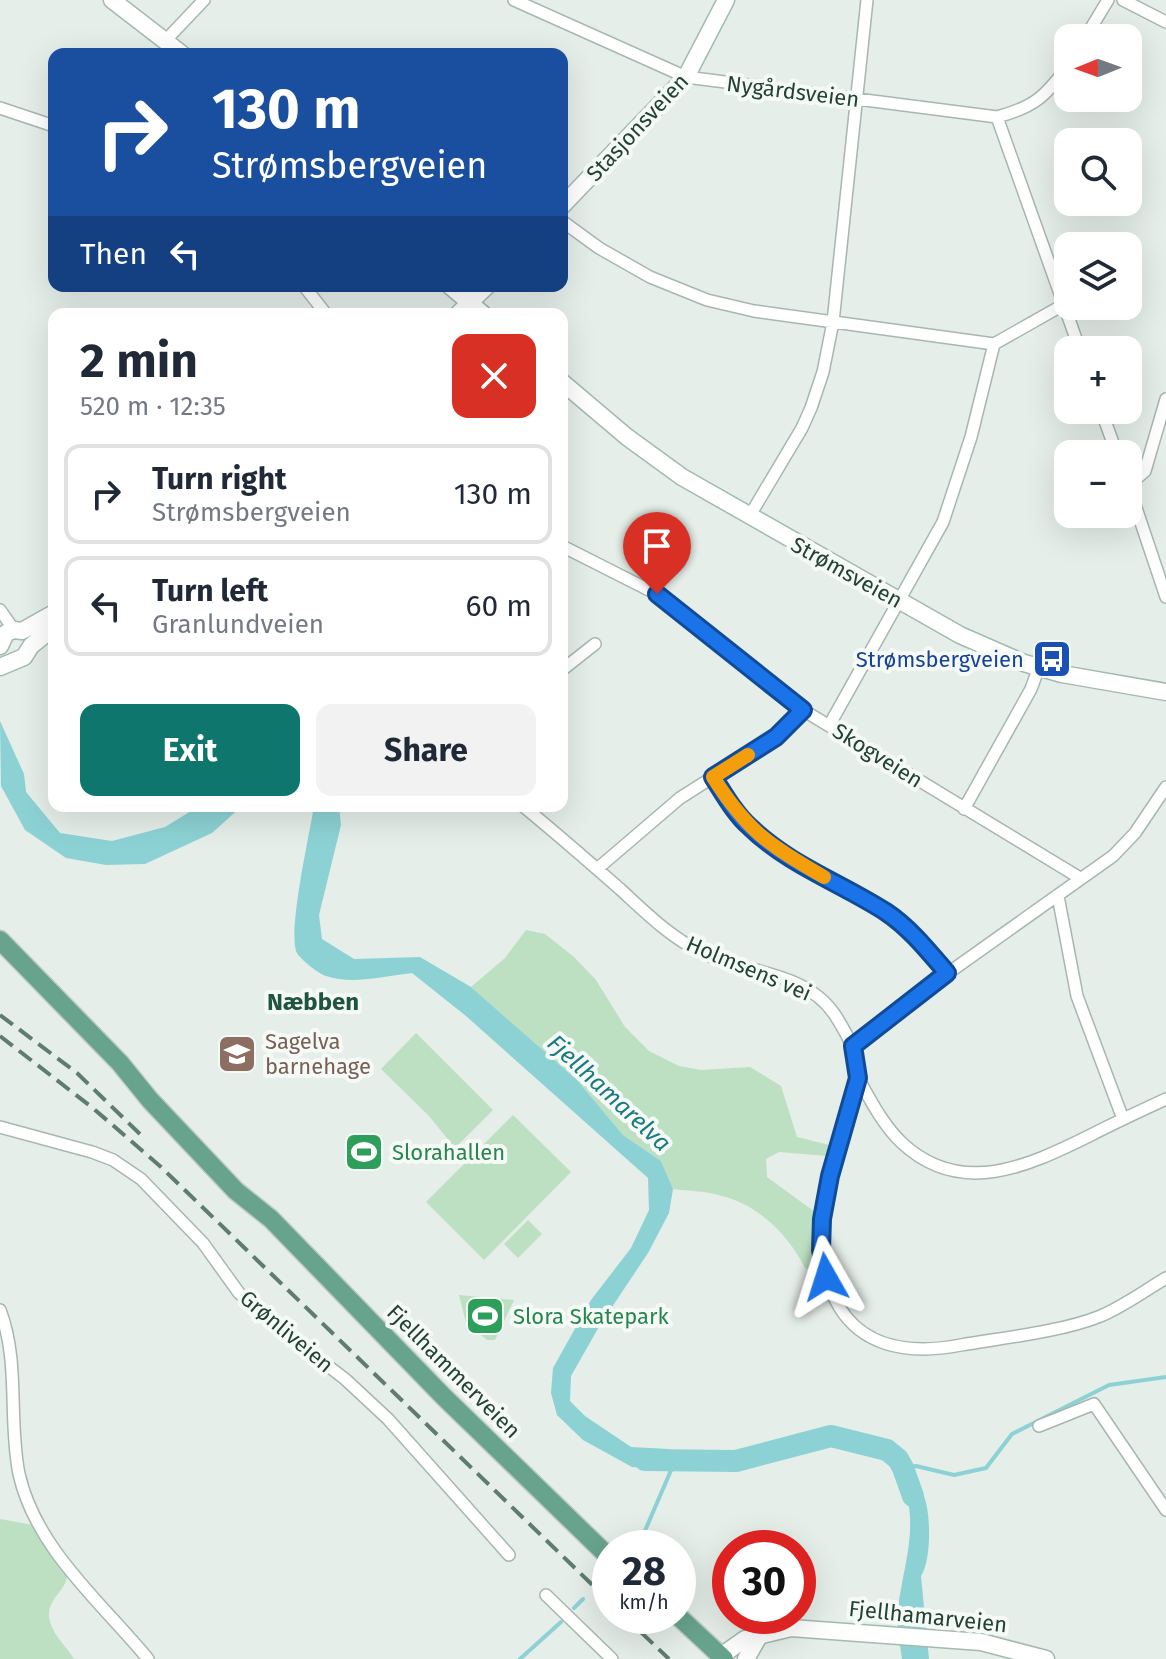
<!DOCTYPE html>
<html lang="en">
<head>
<meta charset="utf-8">
<style>
  body { margin:0; font-family:"Fira Sans",sans-serif; background:#f2f2f3; color:#1f2937; height:100vh; display:flex; flex-direction:column; font-size:30px; white-space:nowrap }
  * { box-sizing:border-box; margin:0 }
  p { font-size:26px; color:#747a83 }
  .icon { flex:none; width:44px; height:44px; fill:none; stroke:currentColor; stroke-width:2; stroke-linecap:round; stroke-linejoin:round }
  .map { position:relative; flex:1; overflow:hidden }
  .side { position:absolute; left:48px; top:308px; width:520px; height:504px; display:flex; flex-direction:column; background:#fff; border-radius:16px; box-shadow:0 8px 32px #0002 }
  .side>* { flex:none }
  .top-card { position:absolute; left:48px; top:48px; width:520px; height:244px; border-radius:16px; box-shadow:0 8px 32px #0002; background:#1a4fa0; color:#fff; overflow:hidden }
  .needle { width:52px; rotate:269deg }
  .tools { position:absolute; left:1054px; top:24px; display:grid; gap:16px }
  .tools a { display:grid; place-items:center; width:88px; height:88px; border-radius:16px; background:#fff; box-shadow:0 8px 32px #0002; font-size:40px }
  .speed { position:absolute; left:592px; top:1530px; display:flex; gap:16px; font-size:40px; font-weight:700; text-align:center }
  .speed>* { display:grid; place-content:center; width:104px; height:104px; border-radius:50%; background:#fff; box-shadow:0 8px 32px #0002; line-height:1 }
  .speed small { font-size:20px; font-weight:400 }
  .speed .limit { border:12px solid #d22; background:#fff; color:#111 }
  .pin { position:absolute; display:grid; place-items:center; width:68px; height:68px; color:#fff; margin:-82px -34px; border-radius:50% 50% 50% 0; rotate:-45deg; box-shadow:0 0 8px #0007 }
  .pin .icon { rotate:45deg }
  .me { position:absolute; width:88px; margin:-44px; rotate:354deg; stroke-linejoin:round; filter:drop-shadow(0 0 6px #0008) }
  .turn { display:flex; align-items:center; gap:28px; height:168px; padding:0 32px; font-size:36px }
  .turn .icon { width:104px; height:104px; stroke-width:2.5 }
  .turn b { display:block; font-size:56px; line-height:68px }
  .then { display:flex; align-items:center; height:76px; padding:0 32px; background:#0003; gap:16px; font-size:30px }
  .round { display:grid; place-items:center; flex:none; width:84px; height:84px; border-radius:16px; background:#f2f2f3 }
  .summary { display:flex; align-items:center; justify-content:space-between; height:136px; padding:0 32px }
  h1 { font-size:48px; font-weight:700; line-height:60px }
  .cta { display:flex; gap:16px; margin-top:auto; padding:16px 32px }
  .cta a { flex:1; height:92px; border-radius:16px; background:#0f766e; color:#fff; font-size:32px; font-weight:700; line-height:92px; text-align:center }
  .cta a+a { background:#f2f2f3; color:#1f2937 }
  ul { padding:0; list-style:none }
  li { display:flex; align-items:center; gap:24px; height:100px; margin:0 16px 12px; padding:0 16px; border:4px solid #e0e1e3; border-radius:16px }
  li div { flex:1 }
  li b { display:block; font-size:30px }
  li em { font-style:normal }
  .map>svg:first-child { display:block }
  .green { fill:#bddfc2 }
  .water { fill:#8cd2d4 }
  .lines { fill:none; stroke-linecap:round; stroke-linejoin:round }
  .stream { stroke:#8cd2d4; stroke-width:4 }
  .river { stroke:#8cd2d4; stroke-width:22 }
  .minor-casing { stroke:#a7b7af; stroke-width:14 }
  .secondary-casing { stroke:#a3baaf; stroke-width:19 }
  .primary-casing { stroke:#c1cac6; stroke-width:21 }
  .minor { stroke:#fff; stroke-width:11 }
  .secondary { stroke:#fff; stroke-width:16 }
  .primary { stroke:#68a48d; stroke-width:18 }
  .rail { stroke:#5e7c70; stroke-width:4; stroke-dasharray:16 8; stroke-linecap:butt }
  .route-casing { stroke:#114b97; stroke-width:20 }
  .route { stroke:#1a73e8; stroke-width:14 }
  .slow { stroke:#f59e0b; stroke-width:14 }
  .labels { text-anchor:middle; stroke-width:8; stroke-linejoin:round; paint-order:stroke }
  .street-label { font-size:22px; fill:#234135; stroke:#f6faf7 }
  .transit-label { font-size:22px; fill:#164399; stroke:#f6faf7; text-anchor:end }
  .education-label { font-size:22px; fill:#785e54; stroke:#f6faf7; text-anchor:start }
  .leisure-label { font-size:22px; fill:#27864d; stroke:#f6faf7; text-anchor:start }
  .neighbourhood-label { font-size:24px; font-weight:bold; fill:#1e5440; stroke:#f6faf7 }
  .water-label { font-size:24px; font-style:italic; fill:#1b7b7f; stroke:#f6faf7 }
</style>
</head>
<body>
<div class="map">
<svg width="1166" height="1659" viewBox="0 0 1166 1659">
  <rect width="100%" height="100%" fill="#e5eee9"/>
  <!-- green -->
  <path class="green" d="M526 930 545 934 574 957 596 980 625 1027 649 1051 679 1066 701 1070 750 1067 781 1086 797 1137 837 1147 827 1156 779 1152 766 1159 767 1177 815 1212 833 1277 805 1268C789 1236 759 1205 722 1196 707 1191 689 1191 673 1189L661 1161 623 1135 577 1080 471 987 505 958Z
    M416 1033 493 1110 455 1148 429 1116 381 1069Z
    M513 1115 571 1172 484 1260 426 1202Z
    M528 1220 542 1234 518 1258 504 1244Z
    M459 1295 514 1300 495 1340H487L466 1323Z
    M0 1519 33 1525C42 1537 62 1558 66 1571 72 1589 43 1598 50 1622 54 1636 67 1647 74 1659H0Z"/>
  <!-- water -->
  <path class="water" d="M0 721 24 774 26 792 60 833 112 841 165 827 199 806H242L212 833 145 864 106 865 66 858 25 830 1 786Z
    M314 806H339L341 825 319 915 322 939 354 959 420 957 471 987 577 1080 623 1135 661 1161 673 1189 669 1213 648 1253 600 1325 571 1376 570 1401 585 1416 631 1447 669 1449 675 1461 656 1469 632 1467 583 1440 557 1415 551 1393 553 1368 591 1300 631 1248 649 1210 648 1178 466 1016 412 973C385 976 352 985 326 976 319 974 301 960 297 953 287 934 310 832 314 806Z
    M903 1468 914 1469C917 1480 921 1489 925 1499 931 1518 931 1561 921 1576L929 1659H902C900 1643 896 1625 898 1609 903 1563 925 1513 894 1471Z"/>
  <g class="lines">
    <!-- stream -->
    <path class="stream" d="M903 1468 916 1466 954 1475 986 1468 1012 1434 1109 1385 1166 1377
      M644 1533 675 1461
      M574 1608 583 1599
      M520 1659 561 1622"/>
    <!-- river -->
    <path class="river" d="M645 1460 736 1461 831 1436 887 1450 898 1459 903 1468 913 1496"/>
    <defs>
      <path id="minor" d="M514 0 686 77 997 117C1034 107 1045 97 1068 66
        M1123 0 1166 22
        M1085 38 1108 0
        M166 40 204 0
        M0 108 54 126
        M997 117 1080 350
        M562 221 599 248 650 277 707 300 754 311 994 344 1063 305
        M304 286 326 314
        M1101 410 1117 454
        M1128 484 1166 597
        M1129 485 1145 471 1166 399
        M749 517 802 428 811 408 823 372 833 322 867 0
        M562 546 657 594 803 710 1080 878
        M0 610 14 630
        M562 670 595 644
        M830 724 943 522 971 437 994 344
        M713 777 747 825 775 849 887 913 913 935 947 973
        M523 806C556 833 588 861 620 889 645 912 670 937 701 952 745 974 805 970 835 1015 847 1034 858 1053 858 1076 858 1102 837 1149 830 1176 806 1279 837 1369 961 1345 1001 1338 1060 1332 1098 1317 1121 1308 1144 1291 1166 1278
        M964 809 1031 689 1039 667
        M597 869 680 798 776 737 803 710
        M1058 896 1077 996 1123 1119
        M853 1046 913 998 1113 856 1135 833 1166 787
        M858 1078C871 1101 883 1125 902 1143 961 1198 1028 1166 1089 1136 1114 1123 1140 1111 1166 1099
        M0 1127 92 1152 113 1160 141 1179 203 1243 239 1293 271 1322 345 1379 388 1419 509 1555
        M0 1310C20 1362 8 1420 19 1474 36 1549 101 1602 148 1659
        M1039 1426 1094 1404 1166 1510
        M546 1595 612 1659"/>
      <path id="secondary" d="M112 0 182 54
        M562 206 686 77 726 0
        M450 286 483 314
        M458 314 487 286
        M562 382 627 437 682 477 960 635 1024 663 1062 674 1166 692
        M0 646 6 633 14 630 22 631 54 613
        M0 667 24 657 31 646 54 627
        M721 1659 725 1653 745 1639 791 1628 981 1642 1046 1659
        M746 1659 758 1638"/>
      <path id="primary" d="M0 940 120 1063 150 1100 236 1191 271 1219 444 1397 610 1558
        M678 1616 724 1659"/>
    </defs>
    <!-- minor casing -->
    <use href="#minor" class="minor-casing"/>
    <!-- secondary casing -->
    <use href="#secondary" class="secondary-casing"/>
    <!-- primary casing -->
    <use href="#primary" class="primary-casing"/>
    <!-- minor -->
    <use href="#minor" class="minor"/>
    <!-- secondary -->
    <use href="#secondary" class="secondary"/>
    <!-- primary -->
    <use href="#primary" class="primary"/>
    <!-- rail -->
    <path class="rail" d="M0 1015 77 1073 141 1135
      M0 1036 94 1109 161 1167 610 1602
      M624 1616 669 1659"/>
  </g>
  <g class="lines">
    <defs>
      <path id="route" d="M657 594 803 710 776 737 713 777C724 794 735 814 750 827 789 865 841 883 886 912 910 928 929 952 947 973L853 1046 858 1078 830 1176 822 1219 821 1250 826 1277"/>
    </defs>
    <!-- route casing -->
    <use href="#route" class="route-casing"/>
    <!-- route -->
    <use href="#route" class="route"/>
    <!-- slow -->
    <path class="slow" d="M748 755 713 777C747 831 770 846 824 877"/>
  </g>
  <!-- icons -->
  <defs>
    <symbol id="bus-square" viewBox="-11 -11 22 22"><rect x="-9" y="-9" width="18" height="18" rx="4" fill="#1a4fb4" stroke="#f6faf7"/><path d="M-5-6H5V4H4V6H2V4H-2V6H-4V4H-5ZM-3.5-4V0h7V-4ZM-3.5 1.2v1.5H-2V1.2ZM2 1.2v1.5H3.5V1.2Z" fill="#fff"/></symbol>
    <symbol id="school-square" viewBox="-11 -11 22 22"><rect x="-9" y="-9" width="18" height="18" rx="4" fill="#8d6e63" stroke="#f6faf7"/><path d="M0-5L7-2L0 1L-7-2ZM-4 1L0 2.5L4 1V4Q0 6-4 4Z" fill="#fff"/></symbol>
    <symbol id="stadium-square" viewBox="-11 -11 22 22"><rect x="-9" y="-9" width="18" height="18" rx="4" fill="#2e9e5b" stroke="#f6faf7"/><path d="M0-5a6.5 5 0 1 0 0 10a6.5 5 0 1 0 0-10ZM-3.5-1.8h7v3.6h-7Z" fill="#fff"/></symbol>
  </defs>
  <g fill-rule="evenodd">
    <use href="#bus-square" x="1030" y="637" width="44" height="44"/>
    <use href="#school-square" x="215" y="1032" width="44" height="44"/>
    <use href="#stadium-square" x="342" y="1130" width="44" height="44"/>
    <use href="#stadium-square" x="463" y="1294" width="44" height="44"/>
  </g>
  <g class="labels">
    <!-- street labels -->
    <g class="street-label">
      <text transform="translate(793 91) rotate(7)" y="8">Nygårdsveien</text>
      <text transform="translate(637 127) rotate(-47)" y="8">Stasjonsveien</text>
      <text transform="translate(847 572) rotate(29)" y="8">Strømsveien</text>
      <text transform="translate(878 755) rotate(32)" y="8">Skogveien</text>
      <text transform="translate(749 968) rotate(23)" y="8">Holmsens vei</text>
      <text transform="translate(287 1331) rotate(40)" y="8">Grønliveien</text>
      <text transform="translate(454 1371) rotate(45)" y="8">Fjellhammerveien</text>
      <text transform="translate(928 1616) rotate(6)" y="8">Fjellhamarveien</text>
    </g>
    <!-- transit labels -->
    <g class="transit-label">
      <text x="1024" y="667">Strømsbergveien</text>
    </g>
    <!-- education labels -->
    <g class="education-label">
      <text x="265" y="1049">Sagelva<tspan x="265" dy="25">barnehage</tspan></text>
    </g>
    <!-- leisure labels -->
    <g class="leisure-label">
      <text x="392" y="1160">Slorahallen</text>
      <text x="513" y="1324">Slora Skatepark</text>
    </g>
    <!-- neighbourhood labels -->
    <g class="neighbourhood-label">
      <text x="313" y="1010">Næbben</text>
    </g>
    <!-- water labels -->
    <g class="water-label">
      <text transform="translate(609 1093) rotate(43)" y="8">Fjellhamarelva</text>
    </g>
  </g>
</svg>
<div class="tools">
<a><svg class="needle" viewBox="-14 -14 28 28"><path d="M0-13l5 13h-10z" fill="#e53935"/><path d="M0 13l5-13h-10z" fill="#747a83"/></svg></a>
<a><svg class="icon" aria-label="search" viewBox="0 0 24 24"><circle cx="10" cy="10" r="6"/><path d="M15 15l6 6"/></svg></a>
<a><svg class="icon" aria-label="layers" viewBox="0 0 24 24"><path d="M12 4l9 5-9 5-9-5zM3 14l9 5 9-5"/></svg></a>
<a>+</a>
<a>−</a>
</div>
<div class="speed"><div>28<small>km/h</small></div><div class="limit">30</div></div>
<div class="pin" style="left:657px;top:594px;background:#d93025"><svg class="icon" aria-label="arrive" viewBox="0 0 24 24"><path d="M6 21V4h12l-3 4 3 4H6"/></svg></div>
<svg class="me" style="left:826px;top:1277px" viewBox="-20 -20 40 40"><path d="M0-17L14 15 0 8-14 15z" fill="#1a73e8" stroke="#fff" stroke-width="4"/></svg>
<div class="top-card">
<div class="turn"><svg class="icon" aria-label="right" viewBox="0 0 24 24"><path d="M7 20v-9h11M14 6l5 5-5 5"/></svg><div><b>130 m</b>Strømsbergveien</div></div>
<div class="then">Then<svg class="icon" aria-label="left" viewBox="0 0 24 24"><path d="M17 20v-9H6M10 6l-5 5 5 5"/></svg></div>
</div>
<section class="side">
<div class="summary"><div><h1>2 min</h1><p>520 m · 12:35</p></div><a class="round" style="background:#d93025;color:#fff"><svg class="icon" aria-label="close" viewBox="0 0 24 24"><path d="M6 6l12 12M18 6L6 18"/></svg></a></div>
<ul>
<li><svg class="icon" aria-label="right" viewBox="0 0 24 24"><path d="M7 20v-9h11M14 6l5 5-5 5"/></svg><div><b>Turn right</b><p>Strømsbergveien</p></div><em>130 m</em></li>
<li><svg class="icon" aria-label="left" viewBox="0 0 24 24"><path d="M17 20v-9H6M10 6l-5 5 5 5"/></svg><div><b>Turn left</b><p>Granlundveien</p></div><em>60 m</em></li>
</ul>
<div class="cta"><a>Exit</a><a>Share</a></div>
</section>
</div>
</body>
</html>
